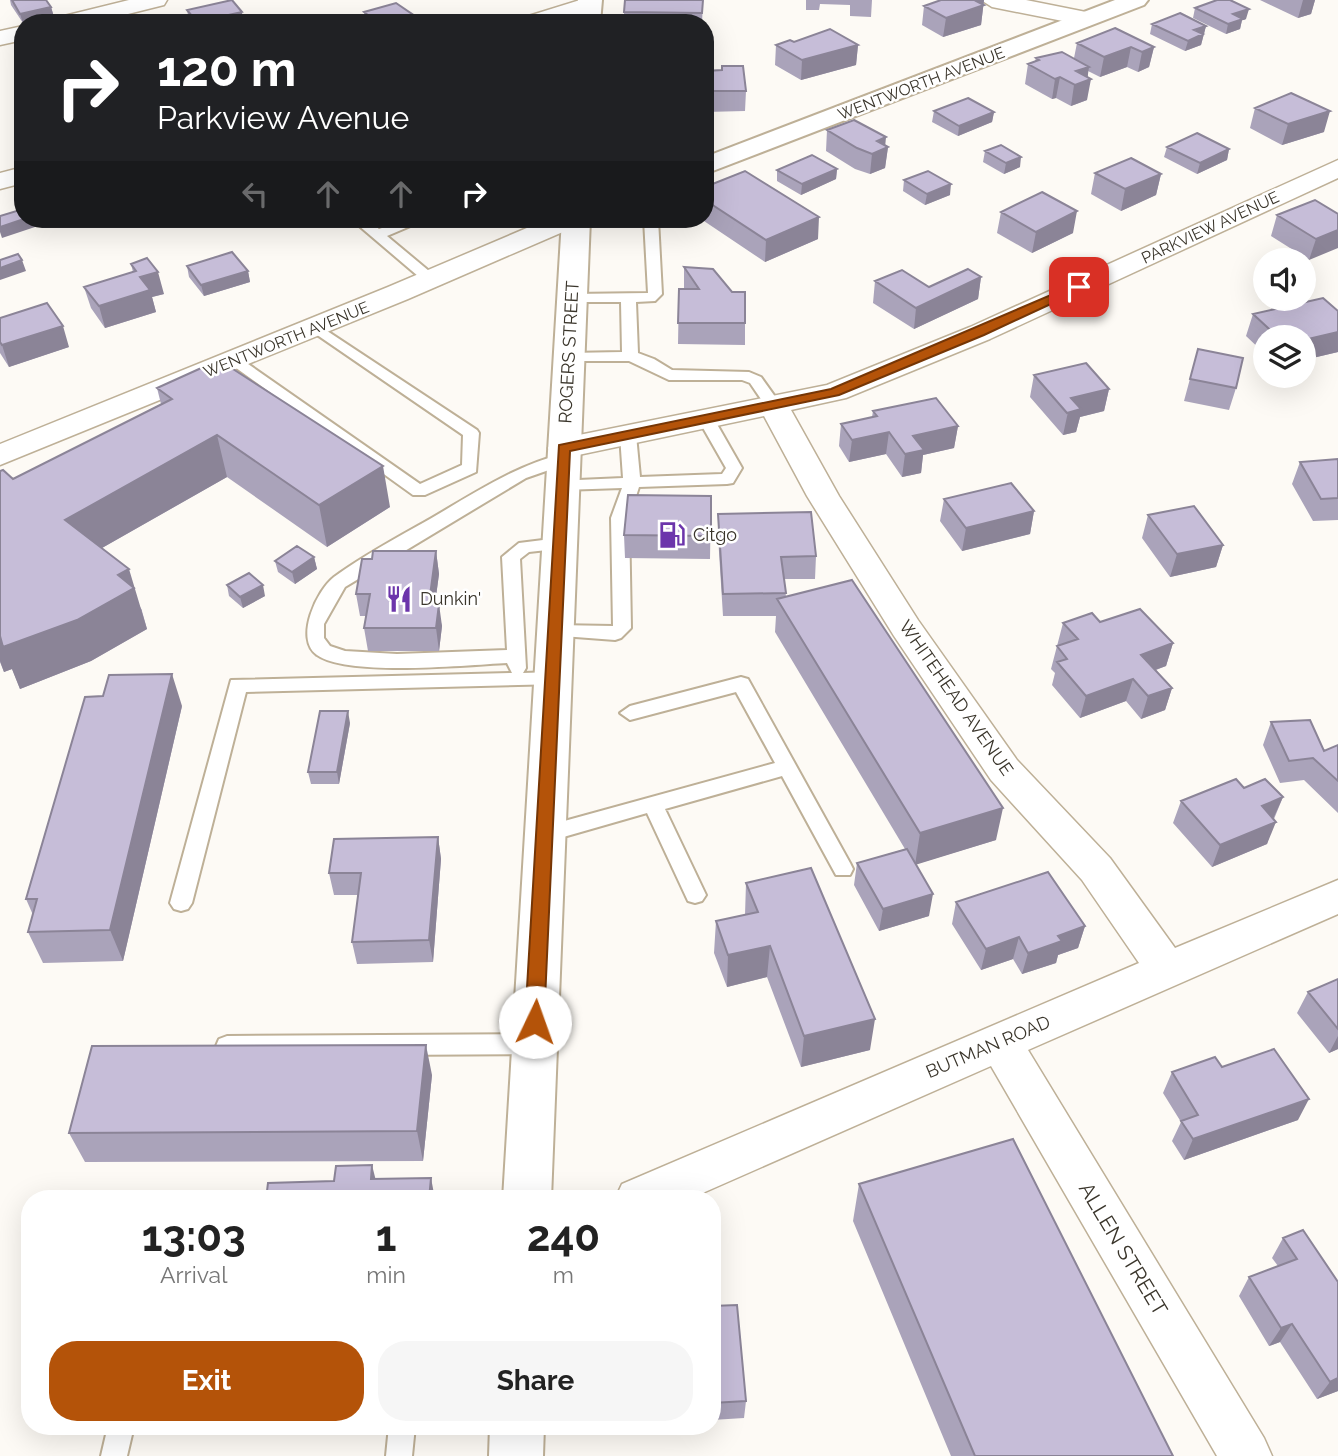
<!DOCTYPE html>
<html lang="en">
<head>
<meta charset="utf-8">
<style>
  body { margin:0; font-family:Raleway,sans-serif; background:#f6f6f6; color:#222; height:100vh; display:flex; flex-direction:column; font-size:26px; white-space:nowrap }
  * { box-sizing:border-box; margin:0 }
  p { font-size:23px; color:#767676 }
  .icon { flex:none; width:38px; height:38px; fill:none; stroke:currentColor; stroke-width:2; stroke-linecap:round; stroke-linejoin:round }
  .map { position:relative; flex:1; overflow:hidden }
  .sheet { position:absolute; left:21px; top:1190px; width:700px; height:245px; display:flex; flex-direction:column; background:#fff; border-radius:28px; box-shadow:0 7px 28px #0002 }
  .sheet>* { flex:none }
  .banner { position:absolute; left:14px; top:14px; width:700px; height:214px; border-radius:28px; box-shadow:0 7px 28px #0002; background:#202124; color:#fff; overflow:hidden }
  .buttons { position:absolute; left:1253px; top:248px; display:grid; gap:14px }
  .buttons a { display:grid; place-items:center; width:63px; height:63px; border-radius:50%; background:#fff; box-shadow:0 7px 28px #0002; font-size:35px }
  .pin { position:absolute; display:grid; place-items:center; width:60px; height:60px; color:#fff; margin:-30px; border-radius:14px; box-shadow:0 4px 10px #0006 }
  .me { position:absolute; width:77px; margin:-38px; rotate:3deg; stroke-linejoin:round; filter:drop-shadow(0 0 5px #0008) }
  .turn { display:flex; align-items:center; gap:24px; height:147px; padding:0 28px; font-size:32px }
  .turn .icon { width:91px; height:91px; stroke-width:2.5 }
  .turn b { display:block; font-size:49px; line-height:60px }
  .lanes { display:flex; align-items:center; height:66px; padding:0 28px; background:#0003; justify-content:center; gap:35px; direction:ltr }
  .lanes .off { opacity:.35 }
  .eta { display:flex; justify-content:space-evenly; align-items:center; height:119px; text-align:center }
  .eta b { font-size:42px; font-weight:700; line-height:49px }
  .action { display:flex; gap:14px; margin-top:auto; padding:14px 28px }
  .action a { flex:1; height:80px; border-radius:28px; background:#b45309; color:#fff; font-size:28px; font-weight:700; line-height:80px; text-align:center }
  .action a+a { background:#f6f6f6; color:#222 }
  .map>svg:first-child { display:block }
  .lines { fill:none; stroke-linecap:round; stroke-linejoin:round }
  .service-casing { stroke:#beb097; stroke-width:4 }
  .minor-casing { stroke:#beb097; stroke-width:3 }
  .tertiary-casing { stroke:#beb097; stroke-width:4 }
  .secondary-casing { stroke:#beb097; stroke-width:4 }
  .service { fill:#fff; fill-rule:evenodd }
  .minor { fill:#fff; fill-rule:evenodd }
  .tertiary { fill:#fff; fill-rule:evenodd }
  .secondary { fill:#fff; fill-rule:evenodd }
  .wall { fill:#aaa3ba }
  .shaded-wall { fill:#8b8497 }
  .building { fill:#c6bdd8; stroke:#8b8497; stroke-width:2 }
  .route { fill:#b45309; stroke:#753606; stroke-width:2 }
  .labels { text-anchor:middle; stroke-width:5; stroke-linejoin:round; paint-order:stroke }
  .far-street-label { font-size:16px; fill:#3a352b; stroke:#fff }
  .street-label { font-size:18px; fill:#3a352b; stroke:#fff }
  .poi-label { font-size:18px; fill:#3a352b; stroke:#fff; text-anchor:start }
  .near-street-label { font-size:21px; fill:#3a352b; stroke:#fff }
</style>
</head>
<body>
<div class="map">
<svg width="1338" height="1456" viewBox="0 0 1338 1456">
  <rect width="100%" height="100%" fill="#fdfaf5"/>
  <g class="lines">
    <defs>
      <path id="service" d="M351 219H366L379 229 408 219H427L387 236 435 276V282H425Z
        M644 219H658L662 294 655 301 636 302 638 353 654 359 672 370 749 372 761 377 781 405 779 408H767L750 383 742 380H669L629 361H564L561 358 569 353 622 352 621 302H572L565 298 572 294 648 293Z
        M315 323 477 430 479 433 476 472 425 495H413L225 360 233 355 238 357 420 484 462 465 463 435 310 330V324Z
        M706 414 714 419 742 468 733 483 727 484 639 487 629 518 631 628 621 638 615 640 549 635 546 631 555 625 613 626 611 518 622 488 562 490 554 485 556 481 623 478 620 435 628 430 636 435 640 477 722 474 726 468 698 419Z
        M563 454 569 455V463L526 478 345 587 324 624V638L330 646 345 651 397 654 507 650 502 557 519 543 559 538 565 540 568 544 565 548 529 552 520 559 526 668 523 673 553 672 562 679 560 684 246 692 192 903 188 909 181 911 174 909 170 903 231 680 512 673 507 663C468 665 347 677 317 655 294 639 317 590 334 577 364 555 398 537 430 519 473 494 514 466 563 454Z
        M741 677 748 679 850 863 853 869 850 875H836L782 776 665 809 706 895 702 901 695 903 688 901 647 813 546 842 539 840 536 834 539 828 775 763 736 692 630 720 620 713 630 706Z
        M534 1034 542 1037 545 1044 542 1051 534 1054 227 1056 219 1053 216 1046 219 1039 227 1036Z
        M108 1426H134L127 1456H101Z
        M389 1426H415L412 1456H386Z"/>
      <path id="minor" d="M129 0H167L164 5 92 23H53L56 18Z
        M580 0H598L601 4 598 9 554 23H519L522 18Z
        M981 0H1026L1096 14 1099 19 1088 26 992 7Z
        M23 26V40L0 45V31Z
        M1338 160V178L990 339 846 398 791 410 839 496 918 620 1017 760 1110 858 1175 948 1338 880V914L1028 1050 1264 1438 1272 1456H1217L991 1066 689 1199H615L622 1184 1139 963 1082 880 991 780 894 636 807 496 764 416 564 458 553 455 548 448 553 441 564 438 827 385 970 327Z
        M23 167V183L0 189V173Z
        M548 219H583L579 225 408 299 0 465V444L388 287Z"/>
      <path id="tertiary" d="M1115 0H1148L1144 5 705 174V157Z"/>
      <path id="secondary" d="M578 0H602L600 23H576Z
        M562 219H590L551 1199H503Z
        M490 1426H544L543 1456H489Z"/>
    </defs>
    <!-- service casing -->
    <use href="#service" class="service-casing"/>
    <!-- minor casing -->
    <use href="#minor" class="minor-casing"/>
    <!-- tertiary casing -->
    <use href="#tertiary" class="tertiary-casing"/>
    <!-- secondary casing -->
    <use href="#secondary" class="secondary-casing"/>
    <!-- service -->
    <use href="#service" class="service"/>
    <!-- minor -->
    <use href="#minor" class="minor"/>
    <!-- tertiary -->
    <use href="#tertiary" class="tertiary"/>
    <!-- secondary -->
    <use href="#secondary" class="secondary"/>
  </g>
  <!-- wall -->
  <path class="wall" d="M10 0H46L51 7 54 17 23 23 11 5Z
    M703 0 702 23H624V12Z
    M806 0H850V5L820 4 819 10H806Z
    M850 0H872L871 17 850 16Z
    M984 0 981 25 943 37 922 25 924 6Z
    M1260 0H1315L1311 14 1298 18Z
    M1195 8 1246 19 1242 20 1240 29 1226 34 1193 18Z
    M187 10 243 22 239 23H192L189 20Z
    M364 12 413 23H366Z
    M1152 24 1206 26 1201 45 1185 51 1150 34Z
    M1077 43 1154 47 1149 67 1138 72 1127 67 1100 77 1088 71 1087 100 1071 106 1056 98 1052 99 1025 84 1028 64 1035 61 1036 58H1074Z
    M776 45H858L856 65 801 80 775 65Z
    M705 71 746 91 745 111 705 112Z
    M1255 108 1324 132 1282 145 1250 128Z
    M934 111 994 112 992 122 958 136 932 122Z
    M827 130 888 147 885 168 870 174 855 169 826 151Z
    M1167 147 1229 149 1227 160 1197 174 1164 157Z
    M985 151 1020 167 1004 174 983 162Z
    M837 169 836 179 801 195 777 181V170Z
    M1095 173 1161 174 1156 195 1121 211 1091 194Z
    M904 180 950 195 925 205 903 191Z
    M705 187 818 239 765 262 701 219H705Z
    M1001 212 1073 233 1032 253 997 233Z
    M1338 214 1309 260 1271 236 1277 215Z
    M131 264 164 294 152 297 156 312 105 328 91 308 84 287 133 272Z
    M187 266 248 271 250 282 204 296 189 277Z
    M684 267 745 323V345L678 344 679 289H684Z
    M981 277 978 299 914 329 873 303 875 281 929 287Z
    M1338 311V352L1304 360V338H1265V354L1246 336 1253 314Z
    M0 318 69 347 9 367 0 353Z
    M1198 349 1236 388 1229 410 1184 401Z
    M1034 375 1109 389 1104 411 1080 417 1076 432 1063 435 1030 397Z
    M157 388 390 507 327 547 227 477 102 548 142 610V611L147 629 91 661 20 689 12 669 4 672 0 662V471L13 479 161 404Z
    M873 411 958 426 954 448 923 455 921 473 902 477 886 454 849 462 839 446 841 424 872 417Z
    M1338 459V520L1313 521 1292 484 1300 462Z
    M711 496 710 559 625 558 624 535Z
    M944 499 1034 511 1030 534 962 551 940 521Z
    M718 514 816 556 815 579H784L786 597 996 840 916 864 929 916 879 931 854 885 857 863 905 849 775 632 776 616H723L718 536Z
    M1148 515 1223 545 1216 567 1170 577 1142 538Z
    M436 551 439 574 435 604 442 626 439 651H368L364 628 366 616H360L356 594 372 559Z
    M314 557 317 569 295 584 278 572 275 561Z
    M227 585 265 596 243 608 229 596Z
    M1100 622 1173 643 1166 666 1156 670 1172 688 1165 710 1141 719 1126 701 1080 718 1052 685 1055 673 1051 669 1063 623Z
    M182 706 123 961 43 963 28 932 33 915 26 899Z
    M1271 722 1324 751 1338 745V813L1304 780 1280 783 1263 745Z
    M350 723 339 784H311L308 772Z
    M1244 788 1283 797 1274 819 1267 844 1212 867 1173 823 1181 801Z
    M438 837 441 859 433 962 357 964 352 942 358 895H334L329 873Z
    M746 883 870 1050 801 1067 767 977 727 987 714 953 716 921 745 915Z
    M956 902 1085 926 1078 948 1058 955 1056 963 1022 974 1013 959 981 970 952 924Z
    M1338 979V1049L1329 1053 1297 1013 1308 992Z
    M1222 1067 1298 1120 1184 1160 1172 1141 1181 1122 1163 1093 1172 1072Z
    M432 1075 423 1161 85 1162 69 1133Z
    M859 1184 1173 1456H951L853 1221Z
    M1303 1230 1338 1391 1317 1399 1280 1342 1269 1346 1239 1296 1249 1277 1278 1266 1272 1258 1283 1238Z
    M712 1306 746 1401 744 1418 712 1420Z"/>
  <!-- shaded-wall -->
  <path class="shaded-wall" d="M977 0H984L981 25 943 37 946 18Z
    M1303 0H1315L1311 14 1298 18Z
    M51 7 54 17 23 23 20 14Z
    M1249 9 1246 19 1242 20 1240 29 1226 34 1228 24 1233 14Z
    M242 12 243 22 239 23H197V22Z
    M412 14 413 23H397L396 19Z
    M1206 26 1201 45 1185 51 1188 41 1194 30Z
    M858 45 856 65 801 80 802 60Z
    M1131 47 1127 67 1100 77 1104 57Z
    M1154 47 1149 67 1138 72 1142 52Z
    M1089 67 1087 81 1091 79 1087 100 1071 106 1076 71Z
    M1060 77 1056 98 1052 99 1055 79Z
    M1330 111 1324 132 1282 145 1288 124Z
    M994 112 992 122 958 136 959 126Z
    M886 137 885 148 888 147 885 168 870 174 872 154 877 141Z
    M1229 149 1227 160 1197 174 1200 163Z
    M1021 157 1020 167 1004 174 1006 163Z
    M837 169 836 179 801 195 802 184Z
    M1161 174 1156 195 1121 211 1125 189Z
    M951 184 950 195 925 205 927 194Z
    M1077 211 1073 233 1032 253 1036 232Z
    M819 217 818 239 765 262 766 240Z
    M24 219H49L50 222 2 238 0 232V227Z
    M1338 230V248L1309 260 1316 239Z
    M22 260 26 271 0 280V268Z
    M248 271 250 282 204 296 201 285Z
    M158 272 164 294 152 297 156 312 105 328 99 306 140 277Z
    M981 277 978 299 914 329 916 308Z
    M63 326 69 347 9 367 2 345Z
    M1338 332V352L1304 360V340Z
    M1109 389 1104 411 1080 417 1076 432 1063 435 1071 398Z
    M958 426 954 448 923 455 921 473 902 477 905 454 913 436Z
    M889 432 886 454 849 462 852 440Z
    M217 435 227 477 79 561 65 520Z
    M383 466 390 507 327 547 319 505Z
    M1034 511 1030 534 962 551 966 528Z
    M1223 545 1216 567 1170 577 1177 554Z
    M436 551 439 574 432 626 429 603Z
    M314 557 317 569 295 584 292 572Z
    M129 569 147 629 91 661 20 689 12 669 4 672 0 661V633L118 575Z
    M263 585 265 596 243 608 240 597Z
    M439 604 442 626 439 651 436 628Z
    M1173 643 1166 666 1135 677 1141 655Z
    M172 674 182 706 123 961 110 930Z
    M1133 679 1126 701 1080 718 1086 696Z
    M1172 688 1165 710 1141 719 1148 696Z
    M348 711 350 723 339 784 337 772Z
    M1283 797 1273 819 1262 806Z
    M1003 808 996 840 915 865 920 833Z
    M1276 822 1267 844 1212 867 1220 845Z
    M438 837 441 859 433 962 429 940Z
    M933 894 929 916 879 931 883 909Z
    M1085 926 1078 948 1058 955 1056 963 1022 974 1028 953 1058 936Z
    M1019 937 1013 959 981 970 986 949Z
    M770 946 767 977 727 987 728 955Z
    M875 1019 870 1050 801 1067 804 1036Z
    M1338 1036V1049L1329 1053Z
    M426 1045 432 1075 423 1161 417 1131Z
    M1309 1099 1298 1120 1184 1160 1193 1139Z
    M372 1165 377 1185 371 1179Z
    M431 1178 435 1199H429Z
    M1292 1324 1280 1342 1269 1346 1281 1328Z
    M1338 1378V1391L1317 1399 1330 1382Z"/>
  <!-- building -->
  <path class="building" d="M12 0H46L51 7 20 14Z
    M232 0 242 12 197 22 187 10Z
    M625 0H703L702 13 624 12Z
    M941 0H977L976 1 984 5 946 18 924 6Z
    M1217 0H1230L1249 9 1233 14 1243 19 1228 24 1195 8Z
    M396 3 412 14 396 19 401 22 400 23H378L364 12Z
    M1180 13 1206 26 1194 30 1203 34 1188 41 1152 24Z
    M77 20 79 23H66Z
    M1115 28 1154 47 1142 52 1131 47 1104 57 1077 43Z
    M830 29 858 45 802 60 776 45 790 40 794 42Z
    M1062 52 1089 67 1076 71 1091 79 1075 85 1060 77 1055 79 1028 64 1039 60 1036 58Z
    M722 66H743L746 91H705V71L722 70Z
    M1291 93 1330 111 1288 124 1255 108Z
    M968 98 994 112 959 126 934 111Z
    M854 120 886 137 877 141 888 147 872 154 857 148 827 130Z
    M1197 133 1229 149 1200 163 1167 147Z
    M1001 145 1021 157 1006 163 985 151Z
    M812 155 837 169 802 184 777 170Z
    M1131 158 1161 174 1125 189 1095 173Z
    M745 171 819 217 766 240 705 200V187Z
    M928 171 951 184 927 194 904 180Z
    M1042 192 1077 211 1036 232 1001 212Z
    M1315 200 1338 214V230L1316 239 1277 215Z
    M23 209V219H24L0 227V216Z
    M232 252 248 271 201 285 187 266Z
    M18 254 22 260 0 268V260Z
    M147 258 158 272 140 277 150 290 99 306 84 287 136 271 131 264Z
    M684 267 713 269 732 292H745V323H678L679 289H699Z
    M968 269 981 277 916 308 875 281 902 270 929 287Z
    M1323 298 1338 311V332L1304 340V338H1279L1253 314Z
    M47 303 63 326 2 345 0 342V318Z
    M1198 349 1243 358 1236 388 1190 379Z
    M219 360 383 466 319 505 217 435 65 520 129 569 118 575 134 588 77 620 3 647 0 636V471L3 470 13 479 172 399 157 388Z
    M1086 363 1109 389 1071 398 1081 409 1067 413 1034 375Z
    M936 398 958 426 913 436 924 450 905 454 889 432 852 440 841 424 877 416 873 411Z
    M1338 459V498L1321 499 1300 462Z
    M1011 483 1034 511 966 528 944 499Z
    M628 495 711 496V536L624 535Z
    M1194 506 1223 545 1177 554 1148 515Z
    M811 512 816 556 781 557 786 593 723 594 718 514Z
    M297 546 314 557 292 572 275 561Z
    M373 551H436L429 603 439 604 436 628H364L370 594H356L362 559H372Z
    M249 573 263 585 240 597 227 585Z
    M852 580 1003 808 920 833 777 599Z
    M1140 609 1173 643 1141 655 1172 688 1148 696 1133 679 1086 696 1057 662 1067 659 1057 646 1078 639 1063 623 1092 613 1100 622Z
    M172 674 110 930 28 932 37 899H26L85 697 103 696 109 675Z
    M320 711H348L337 772H308Z
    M1310 720 1324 751 1338 745V781L1313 758 1289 761 1271 722Z
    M1236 779 1244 788 1265 779 1283 797 1262 806 1276 822 1220 845 1181 801Z
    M438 837 429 940 352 942 361 873H329L334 839Z
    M907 849 933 894 883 909 857 863Z
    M811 868 875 1019 804 1036 770 946 728 955 716 921 758 912 746 883Z
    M1048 872 1085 926 1058 936 1062 941 1028 953 1019 937 986 949 956 902Z
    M1338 979V1029L1308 992Z
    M426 1045 417 1131 69 1133 92 1046Z
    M1274 1049 1309 1099 1193 1139 1181 1121 1198 1115 1172 1072 1215 1057 1222 1067Z
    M1013 1139 1173 1456H975L859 1184Z
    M372 1165 371 1179 431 1178 429 1199H266L268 1183 334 1181 336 1166Z
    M1303 1230 1338 1282V1378L1330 1382 1292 1324 1281 1328 1249 1277 1297 1259 1283 1238Z
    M737 1305 746 1401 712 1403V1306Z"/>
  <!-- route -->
  <path class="route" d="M1079 283 1083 284V289L984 335 839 395 570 451 544 1022 541 1028H528L525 1022 559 445 831 389Z"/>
  <!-- icons -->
  <defs>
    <symbol id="fuel-bare" viewBox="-9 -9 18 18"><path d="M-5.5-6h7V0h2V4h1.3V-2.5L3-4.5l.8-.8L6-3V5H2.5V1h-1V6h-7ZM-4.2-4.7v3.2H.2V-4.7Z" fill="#6c35ab" stroke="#fff" stroke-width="2.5" paint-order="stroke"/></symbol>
    <symbol id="restaurant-bare" viewBox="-9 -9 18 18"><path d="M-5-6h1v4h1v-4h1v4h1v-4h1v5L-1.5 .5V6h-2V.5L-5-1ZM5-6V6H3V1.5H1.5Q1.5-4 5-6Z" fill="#6c35ab" stroke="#fff" stroke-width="2.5" paint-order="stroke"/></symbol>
  </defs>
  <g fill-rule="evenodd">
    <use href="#fuel-bare" x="653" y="516" width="38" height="38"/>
    <use href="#restaurant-bare" x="380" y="580" width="38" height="38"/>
  </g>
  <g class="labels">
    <!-- far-street labels -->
    <g class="far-street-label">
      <text transform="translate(921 83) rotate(-21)" y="6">WENTWORTH AVENUE</text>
      <text transform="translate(1210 227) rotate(-25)" y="6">PARKVIEW AVENUE</text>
      <text transform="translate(286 339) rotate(-22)" y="6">WENTWORTH AVENUE</text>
    </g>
    <!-- street labels -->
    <g class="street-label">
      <text transform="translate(569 352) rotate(-87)" y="6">ROGERS STREET</text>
      <text transform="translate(956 698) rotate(55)" y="6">WHITEHEAD AVENUE</text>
      <text transform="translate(988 1047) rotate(-23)" y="6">BUTMAN ROAD</text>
    </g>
    <!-- poi labels -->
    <g class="poi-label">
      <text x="693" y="541">Citgo</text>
      <text x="420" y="605">Dunkin'</text>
    </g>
    <!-- near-street labels -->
    <g class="near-street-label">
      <text transform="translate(1123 1249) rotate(59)" y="7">ALLEN STREET</text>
    </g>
  </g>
</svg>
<div class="buttons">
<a><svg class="icon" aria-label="sound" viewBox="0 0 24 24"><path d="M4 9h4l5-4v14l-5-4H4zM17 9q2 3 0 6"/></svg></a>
<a><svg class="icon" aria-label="layers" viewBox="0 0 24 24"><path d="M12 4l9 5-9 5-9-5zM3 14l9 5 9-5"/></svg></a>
</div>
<div class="pin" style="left:1079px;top:287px;background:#d93025"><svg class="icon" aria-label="arrive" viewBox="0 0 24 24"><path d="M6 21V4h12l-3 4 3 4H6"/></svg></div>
<svg class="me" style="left:535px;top:1022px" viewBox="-20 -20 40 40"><circle r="19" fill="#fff"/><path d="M0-13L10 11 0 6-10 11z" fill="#b45309"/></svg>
<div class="banner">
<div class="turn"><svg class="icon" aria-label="right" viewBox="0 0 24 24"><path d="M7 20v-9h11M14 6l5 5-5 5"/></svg><div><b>120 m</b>Parkview Avenue</div></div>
<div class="lanes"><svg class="icon off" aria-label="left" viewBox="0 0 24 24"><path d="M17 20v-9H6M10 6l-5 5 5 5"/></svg><svg class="icon off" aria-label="ahead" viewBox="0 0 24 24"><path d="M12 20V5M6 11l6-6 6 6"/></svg><svg class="icon off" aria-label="ahead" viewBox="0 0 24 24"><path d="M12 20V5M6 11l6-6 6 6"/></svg><svg class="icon" aria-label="right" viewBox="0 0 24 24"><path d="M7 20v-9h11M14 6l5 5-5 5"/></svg></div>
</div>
<section class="sheet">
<div class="eta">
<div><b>13:03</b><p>Arrival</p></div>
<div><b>1</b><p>min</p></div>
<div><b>240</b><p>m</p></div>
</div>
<div class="action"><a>Exit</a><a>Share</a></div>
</section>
</div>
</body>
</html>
